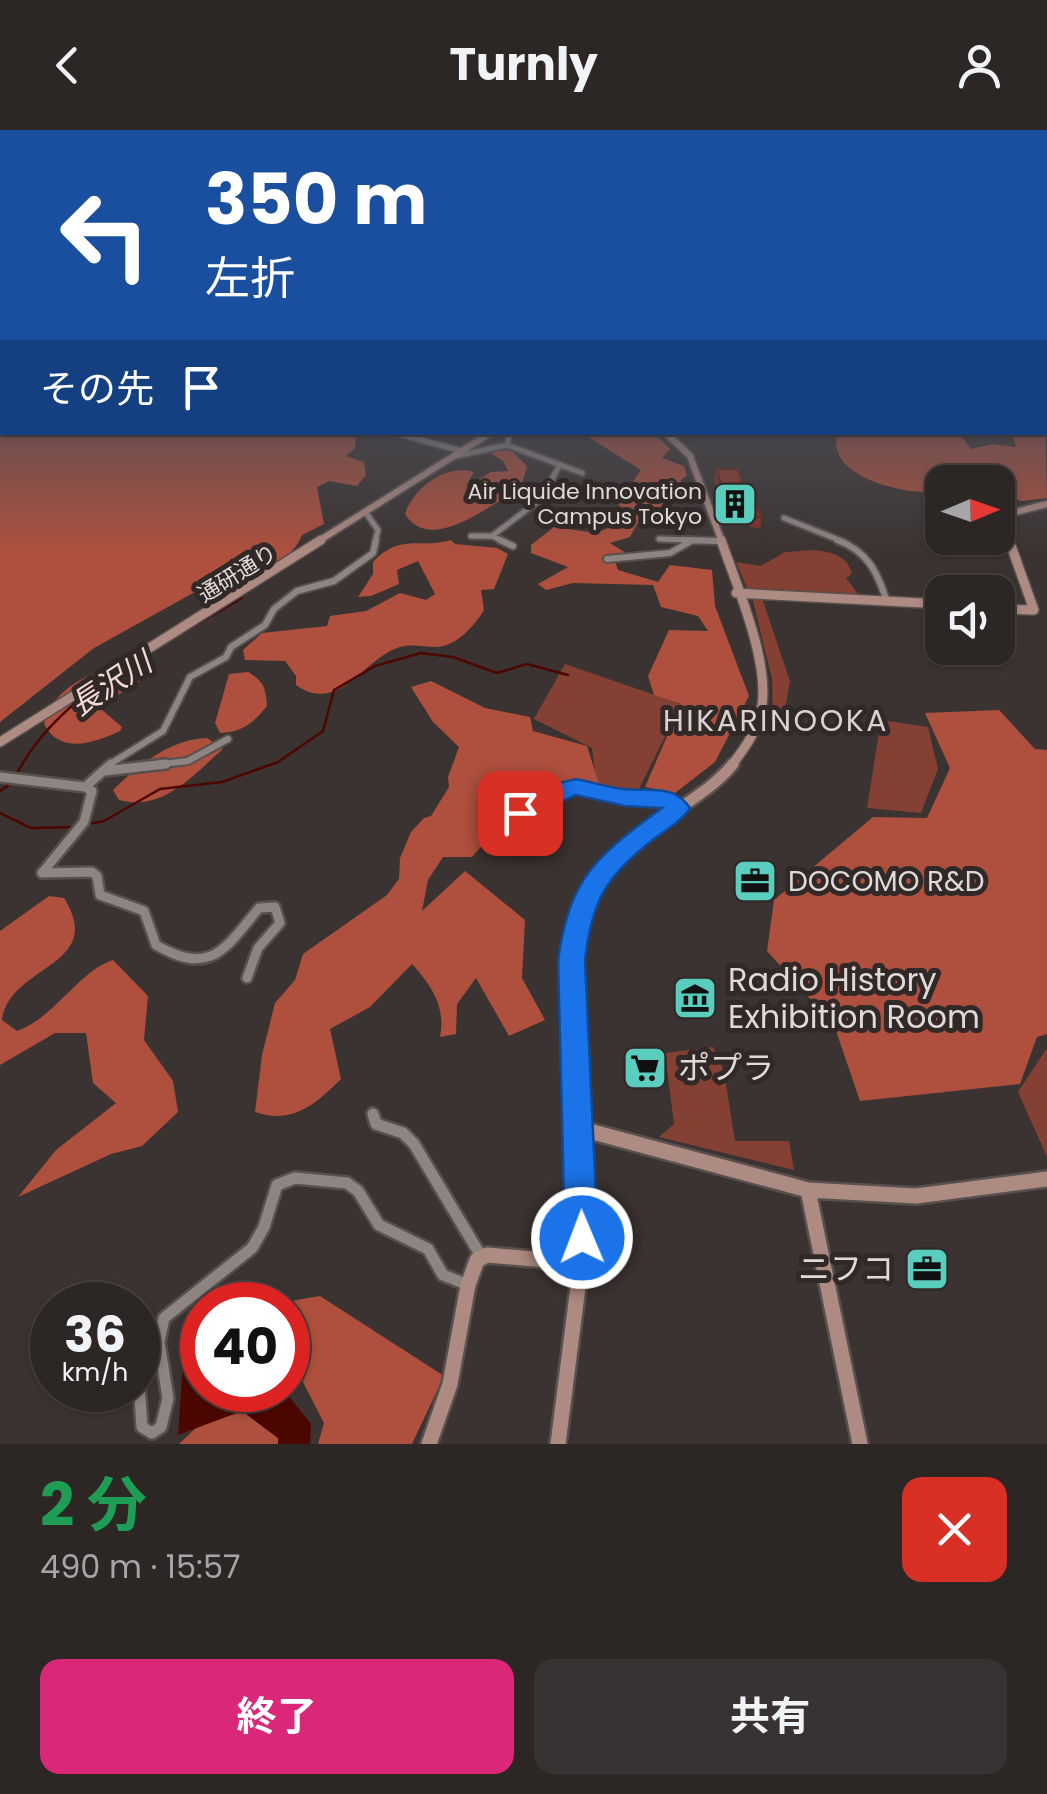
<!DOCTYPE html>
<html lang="ja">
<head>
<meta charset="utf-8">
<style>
  body { margin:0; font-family:Poppins,"Noto Sans JP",sans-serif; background:#383232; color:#f1f3f6; height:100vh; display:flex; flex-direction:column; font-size:38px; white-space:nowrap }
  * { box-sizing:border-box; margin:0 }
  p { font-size:32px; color:#a6a5a7 }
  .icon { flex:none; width:55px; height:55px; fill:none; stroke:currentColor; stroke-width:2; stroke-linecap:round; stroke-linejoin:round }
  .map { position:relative; height:1314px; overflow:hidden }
  .panel { display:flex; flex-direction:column; background:#2c2625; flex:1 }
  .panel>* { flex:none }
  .top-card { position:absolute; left:0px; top:0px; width:1048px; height:305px; box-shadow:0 2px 8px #0004,0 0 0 2px #484342; background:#1a4fa0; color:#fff; overflow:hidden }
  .needle { width:65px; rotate:88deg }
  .buttons { position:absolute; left:925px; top:335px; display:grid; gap:20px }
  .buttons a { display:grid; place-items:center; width:90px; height:90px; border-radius:20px; background:#2c2625; box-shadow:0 2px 8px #0004,0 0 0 2px #484342; font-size:50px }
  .speed { position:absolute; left:30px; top:1152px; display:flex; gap:20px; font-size:50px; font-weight:700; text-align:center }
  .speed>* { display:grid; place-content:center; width:130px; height:130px; border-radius:50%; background:#2c2625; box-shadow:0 2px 8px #0004,0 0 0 2px #484342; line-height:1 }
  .speed small { font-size:25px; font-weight:400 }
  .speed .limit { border:15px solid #d22; background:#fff; color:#111 }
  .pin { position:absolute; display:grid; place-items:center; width:85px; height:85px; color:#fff; margin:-42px; border-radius:20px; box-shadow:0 5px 15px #0006 }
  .me { position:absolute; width:110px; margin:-55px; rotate:359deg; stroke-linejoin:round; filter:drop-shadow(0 0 8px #0008) }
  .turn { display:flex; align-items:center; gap:35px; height:210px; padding:0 40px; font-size:45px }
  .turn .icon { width:130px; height:130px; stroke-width:2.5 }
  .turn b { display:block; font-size:70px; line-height:85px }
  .then { display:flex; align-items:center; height:95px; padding:0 40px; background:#0003; gap:20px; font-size:38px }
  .round { display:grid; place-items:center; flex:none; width:105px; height:105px; border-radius:20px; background:#383232 }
  .summary { display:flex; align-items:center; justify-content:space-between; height:170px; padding:0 40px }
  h1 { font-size:60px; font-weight:700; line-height:75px; color:#1e9e55 }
  .primary-button { display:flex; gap:20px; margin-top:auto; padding:20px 40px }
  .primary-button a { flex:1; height:115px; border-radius:20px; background:#db2777; color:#fff; font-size:40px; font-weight:700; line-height:115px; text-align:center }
  .primary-button a+a { background:#383232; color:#f1f3f6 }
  header { display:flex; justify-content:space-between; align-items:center; height:130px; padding:0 40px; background:#2c2625; font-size:45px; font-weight:700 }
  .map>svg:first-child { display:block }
  .green { fill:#844032 }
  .forest { fill:#ae503d }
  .water { fill:#4c0700 }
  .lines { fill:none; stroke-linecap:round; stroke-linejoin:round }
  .stream { stroke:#4c0700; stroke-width:2.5 }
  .street-far3-casing { stroke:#57504e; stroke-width:9 }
  .street-far2-casing { stroke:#57504e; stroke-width:10 }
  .street-far1-casing { stroke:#57504e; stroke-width:14 }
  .street-casing { stroke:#57504e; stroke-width:16 }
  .secondary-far3-casing { stroke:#57504e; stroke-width:10 }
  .secondary-far2-casing { stroke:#57504e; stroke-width:12 }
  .secondary-far1-casing { stroke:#57504e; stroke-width:16 }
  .secondary-casing { stroke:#57504e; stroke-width:20 }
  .street-far3 { stroke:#8e8583; stroke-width:5 }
  .street-far2 { stroke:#8e8583; stroke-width:6 }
  .street-far1 { stroke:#8e8583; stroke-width:9 }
  .street { stroke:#8e8583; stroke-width:11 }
  .secondary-far3 { stroke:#ad8a82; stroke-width:6 }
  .secondary-far2 { stroke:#ad8a82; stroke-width:9 }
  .secondary-far1 { stroke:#ad8a82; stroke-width:11 }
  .secondary { stroke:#ad8a82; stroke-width:15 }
  .wall { fill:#803222 }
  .building { fill:#953a28; stroke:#68291c; stroke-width:2.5 }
  .route { fill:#1a73e8; stroke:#114b97; stroke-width:2.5 }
  .labels { text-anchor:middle; stroke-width:10; stroke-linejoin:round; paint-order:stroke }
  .far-poi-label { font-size:22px; fill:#dfdad8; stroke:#312928; text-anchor:end }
  .far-street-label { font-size:22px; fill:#dfdad8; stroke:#312928 }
  .poi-label { font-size:28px; fill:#dfdad8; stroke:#312928; text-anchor:start }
  .water-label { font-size:30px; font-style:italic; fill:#f7dcd6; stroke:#312928 }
  .neighbourhood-label { font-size:30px; letter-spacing:2.5px; fill:#dbd1ce; stroke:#312928 }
  .near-poi-label { font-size:32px; fill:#dfdad8; stroke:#312928; text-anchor:start }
</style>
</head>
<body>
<header><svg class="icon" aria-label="back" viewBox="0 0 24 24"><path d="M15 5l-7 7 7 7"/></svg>Turnly<svg class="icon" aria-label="person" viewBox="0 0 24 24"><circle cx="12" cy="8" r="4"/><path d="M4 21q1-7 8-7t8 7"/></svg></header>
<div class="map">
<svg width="1047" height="1314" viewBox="0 0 1047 1314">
  <rect width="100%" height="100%" fill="#3b3331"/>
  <!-- green -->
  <path class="green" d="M813 420C831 422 847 424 852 444L846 448 858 464 747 458 736 432 761 436 785 422Z
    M752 467 762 468 790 551 784 586 773 585 772 549Z
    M565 534 681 574 639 659 676 668 597 658 592 618 534 589Z
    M881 590 928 597 938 639 921 683 867 678Z
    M713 917 724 942 735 1011H789L794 1040 659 1007 674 994 665 923Z
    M1047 918V1027L1018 962Z"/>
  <!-- forest -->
  <path class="forest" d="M0 240 2 302 356 303 355 318 346 326 364 332 366 345 357 356 329 351 317 357 324 394 302 405C288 441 236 450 201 450L202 458 94 518 0 592Z
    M1045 285 1047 368 1021 371 998 363V352H942V361C911 367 823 348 838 303L958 302 971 319 992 314 1016 317 1012 303 1045 302Z
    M582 303H654L670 319 662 328 684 336 687 345 681 350 683 364 666 371 667 394H637L630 407 610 413 629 425 615 431 618 440 658 452 670 435 712 440 715 476 749 566 715 632 675 663 645 657 681 574 654 565 648 546 669 500 708 501 698 486 661 477 653 455 573 453 546 460 538 454 568 437 531 423V415L554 397 596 403 611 397 610 389 624 381 604 357 630 356 641 340Z
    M496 317 513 322 527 336 521 358C493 372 431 426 405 384 413 358 446 333 474 342L466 356H481L480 349 491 342 508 341 503 331 487 321Z
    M451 410 455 414 497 418 508 424 494 459 481 460 484 480C475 495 456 517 436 517 423 517 410 513 397 518 363 530 338 585 296 555V546L285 531 245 530 243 520 262 503 327 496 330 486 366 481 400 463 426 470 435 464 418 431 397 440 399 454 371 466 358 467 373 444V432C400 403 419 419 451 410Z
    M123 534 149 538C142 558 115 561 101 579L122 597 120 601C94 613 60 625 44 594 53 557 90 543 123 534Z
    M248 542C264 551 266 559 267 576 253 593 243 602 220 603L215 593 229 544Z
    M431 551 485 578 530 587 533 601 587 616 599 654 568 653 509 685 472 727H443L428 750 422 781 465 741 525 790 522 848 545 890 509 906 476 848 457 874 456 904 440 907C446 877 432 856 412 834L370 877 330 899 341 949C316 974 292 995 255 982L262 925 275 873 295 850 303 824 387 765 399 749 400 728 411 702 424 688 431 686 449 657 448 647 459 617 433 592 411 557Z
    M999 580 1035 619 1047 620V904L1037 907 1020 954 860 971 834 895 767 821 774 770 873 687 927 688 950 638 925 583Z
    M207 608 223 619C193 645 163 682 119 670L113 660C138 635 171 609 207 608Z
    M49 766 64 768C107 837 10 834 2 890L17 901C57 886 77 842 113 830L148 866 144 910 173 951 178 982 142 1016 111 1024 18 1067 56 1020 116 973 93 953 86 903H55L0 935V801Z
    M320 1166 444 1246 412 1314H318L324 1293 288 1223V1175H268Z
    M242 1281 278 1308V1314H179L198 1296Z"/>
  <!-- water -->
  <path class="water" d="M202 1210V1260H284L311 1294 310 1314H278V1308L242 1281 178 1305 184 1216Z"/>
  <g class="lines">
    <!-- stream -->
    <path class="stream" d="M15 647C59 560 162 516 242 468
      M0 661 11 653
      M0 683 31 698 74 697
      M87 694 104 691 160 659 222 652 278 632 323 601 334 560 375 536 421 523 453 527 497 543 527 534 568 545"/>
    <defs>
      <path id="street-far3" d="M395 303 462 321
        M507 315 582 343
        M456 326 507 315 510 302
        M366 383 378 400 375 412
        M784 388 844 412
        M471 406H492L505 412
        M492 406 542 368 559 336
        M659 409 719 411
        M689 412 693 410"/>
      <path id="street-far2" d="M500 410 513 416
        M683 410 719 411
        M837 410C867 421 877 441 886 469
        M607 429 670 423 693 410
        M107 636 163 601 190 547 226 527 231 517 265 495 274 479 297 461 334 451 373 423 376 410
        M145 636 188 631 228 609"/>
      <path id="street-far1" d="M104 641 166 634
        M0 647 85 657
        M520 683 559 660 576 657 625 668 662 667 678 678
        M42 743 84 692 92 661 85 657 111 634
        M42 743 92 742 97 746 100 765 144 781 156 815C211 847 225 819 259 778L275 777 280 793 258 818 247 848"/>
      <path id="street" d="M373 984 376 994 403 1003 414 1014 481 1126
        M139 1254 142 1297 152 1303 161 1297 168 1268 159 1212 164 1188 252 1118 264 1097 277 1055 295 1048 347 1053 358 1061 379 1095 428 1119 443 1145 468 1155"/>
      <path id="secondary-far3" d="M665 302 690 326 722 412
        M317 412 492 302
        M1010 412 1000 386 1047 374"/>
      <path id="secondary-far2" d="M721 410C736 454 769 529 762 575 759 599 745 618 731 636
        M736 463 942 474
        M998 479 1034 480 1009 410
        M0 612 321 410"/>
      <path id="secondary-far1" d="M574 930C571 823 560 767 654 696 680 676 712 660 733 634"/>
      <path id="secondary" d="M578 998 808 1060 916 1066 1047 1049
        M808 1060 860 1314
        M429 1314 450 1254 468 1155 477 1130 487 1125 581 1133
        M558 1314 581 1133 574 927"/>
    </defs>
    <!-- street-far3 casing -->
    <use href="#street-far3" class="street-far3-casing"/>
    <!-- street-far2 casing -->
    <use href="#street-far2" class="street-far2-casing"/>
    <!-- street-far1 casing -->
    <use href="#street-far1" class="street-far1-casing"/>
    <!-- street casing -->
    <use href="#street" class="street-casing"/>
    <!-- secondary-far3 casing -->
    <use href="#secondary-far3" class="secondary-far3-casing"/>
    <!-- secondary-far2 casing -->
    <use href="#secondary-far2" class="secondary-far2-casing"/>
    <!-- secondary-far1 casing -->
    <use href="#secondary-far1" class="secondary-far1-casing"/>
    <!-- secondary casing -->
    <use href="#secondary" class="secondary-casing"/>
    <!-- street-far3 -->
    <use href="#street-far3" class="street-far3"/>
    <!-- street-far2 -->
    <use href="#street-far2" class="street-far2"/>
    <!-- street-far1 -->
    <use href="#street-far1" class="street-far1"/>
    <!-- street -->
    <use href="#street" class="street"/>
    <!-- secondary-far3 -->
    <use href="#secondary-far3" class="secondary-far3"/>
    <!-- secondary-far2 -->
    <use href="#secondary-far2" class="secondary-far2"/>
    <!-- secondary-far1 -->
    <use href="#secondary-far1" class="secondary-far1"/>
    <!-- secondary -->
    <use href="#secondary" class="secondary"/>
  </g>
  <!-- wall -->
  <path class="wall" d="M716 339 762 388 760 399 736 392 723 376 714 349Z"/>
  <!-- building -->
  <path class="building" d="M716 339H738L745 361 752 365 762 388 737 381 725 365Z"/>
  <!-- sky -->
  <linearGradient id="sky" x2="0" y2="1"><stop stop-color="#201c1b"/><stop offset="0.57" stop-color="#4f505a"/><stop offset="1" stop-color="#4f505a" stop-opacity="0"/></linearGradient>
  <rect width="1047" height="424" fill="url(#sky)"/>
  <!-- route -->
  <path class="route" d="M576 649C591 652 607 657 623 659 649 662 673 653 690 678 682 691 666 700 654 709 606 746 592 770 585 830L598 1108 594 1120 582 1125 570 1120 565 1108 558 830C570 746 597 726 662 678L625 676 576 665 520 691 509 683 512 677 551 655Z"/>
  <!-- icons -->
  <defs>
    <symbol id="building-square" viewBox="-11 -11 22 22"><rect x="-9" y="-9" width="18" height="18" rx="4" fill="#59cebe" stroke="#312928"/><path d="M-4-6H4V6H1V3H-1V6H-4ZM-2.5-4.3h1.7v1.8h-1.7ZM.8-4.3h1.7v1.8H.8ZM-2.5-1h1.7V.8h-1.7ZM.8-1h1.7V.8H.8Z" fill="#111"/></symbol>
    <symbol id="office-square" viewBox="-11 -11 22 22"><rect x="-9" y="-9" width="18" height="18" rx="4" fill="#59cebe" stroke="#312928"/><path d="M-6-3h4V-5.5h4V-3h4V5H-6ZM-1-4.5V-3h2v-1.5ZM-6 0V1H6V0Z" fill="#111"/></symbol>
    <symbol id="museum-square" viewBox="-11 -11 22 22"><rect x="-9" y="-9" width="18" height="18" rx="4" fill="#59cebe" stroke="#312928"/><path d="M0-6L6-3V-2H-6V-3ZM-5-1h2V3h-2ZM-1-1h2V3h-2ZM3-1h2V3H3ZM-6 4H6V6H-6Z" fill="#111"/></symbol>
    <symbol id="supermarket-square" viewBox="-11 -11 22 22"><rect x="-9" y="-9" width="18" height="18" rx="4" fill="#59cebe" stroke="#312928"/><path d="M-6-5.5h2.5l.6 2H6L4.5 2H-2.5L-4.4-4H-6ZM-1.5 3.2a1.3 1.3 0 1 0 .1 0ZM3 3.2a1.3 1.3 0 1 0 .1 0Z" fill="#111"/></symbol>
  </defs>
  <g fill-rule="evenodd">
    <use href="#building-square" x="710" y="349" width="50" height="50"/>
    <use href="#office-square" x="730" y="726" width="50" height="50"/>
    <use href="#museum-square" x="670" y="843" width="50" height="50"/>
    <use href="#supermarket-square" x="620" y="913" width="50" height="50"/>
    <use href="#office-square" x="902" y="1114" width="50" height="50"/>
  </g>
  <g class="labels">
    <!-- far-poi labels -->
    <g class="far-poi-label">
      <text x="702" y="369">Air Liquide Innovation<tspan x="702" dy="25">Campus Tokyo</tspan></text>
    </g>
    <!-- far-street labels -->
    <g class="far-street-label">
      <text transform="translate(237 443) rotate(-32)" y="8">通研通り</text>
    </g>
    <!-- poi labels -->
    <g class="poi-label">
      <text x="788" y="761">DOCOMO R&amp;D</text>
    </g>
    <!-- water labels -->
    <g class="water-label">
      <text transform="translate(111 554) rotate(-33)" y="10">長沢川</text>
    </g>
    <!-- neighbourhood labels -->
    <g class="neighbourhood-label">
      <text x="776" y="601">HIKARINOOKA</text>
    </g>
    <!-- near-poi labels -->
    <g class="near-poi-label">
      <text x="728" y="861">Radio History<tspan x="728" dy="37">Exhibition Room</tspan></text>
      <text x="678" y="949">ポプラ</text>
      <text x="894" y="1150" text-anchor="end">ニフコ</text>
    </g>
  </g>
</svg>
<div class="buttons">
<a><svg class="needle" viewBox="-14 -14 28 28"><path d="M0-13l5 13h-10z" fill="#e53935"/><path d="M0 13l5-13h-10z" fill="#a6a5a7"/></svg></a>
<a><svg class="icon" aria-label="sound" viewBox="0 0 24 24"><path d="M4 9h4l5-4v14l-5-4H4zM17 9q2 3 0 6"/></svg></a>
</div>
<div class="speed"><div>36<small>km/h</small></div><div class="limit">40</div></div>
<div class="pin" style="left:520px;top:683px;background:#d93025"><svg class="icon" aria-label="arrive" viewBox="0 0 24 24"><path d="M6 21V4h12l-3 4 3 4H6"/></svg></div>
<svg class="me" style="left:582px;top:1108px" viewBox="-20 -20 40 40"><circle r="17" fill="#1a73e8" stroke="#fff" stroke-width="3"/><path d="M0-11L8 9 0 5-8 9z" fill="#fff"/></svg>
<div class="top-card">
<div class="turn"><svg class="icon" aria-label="left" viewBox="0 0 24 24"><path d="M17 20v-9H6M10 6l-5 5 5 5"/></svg><div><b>350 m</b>左折</div></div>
<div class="then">その先<svg class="icon" aria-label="arrive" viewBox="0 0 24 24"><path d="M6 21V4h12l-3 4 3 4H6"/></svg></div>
</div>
</div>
<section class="panel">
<div class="summary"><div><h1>2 分</h1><p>490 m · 15:57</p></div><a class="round" style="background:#d93025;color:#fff"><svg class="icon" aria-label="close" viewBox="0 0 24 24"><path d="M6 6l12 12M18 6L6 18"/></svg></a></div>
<div class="primary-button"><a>終了</a><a>共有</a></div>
</section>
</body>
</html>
